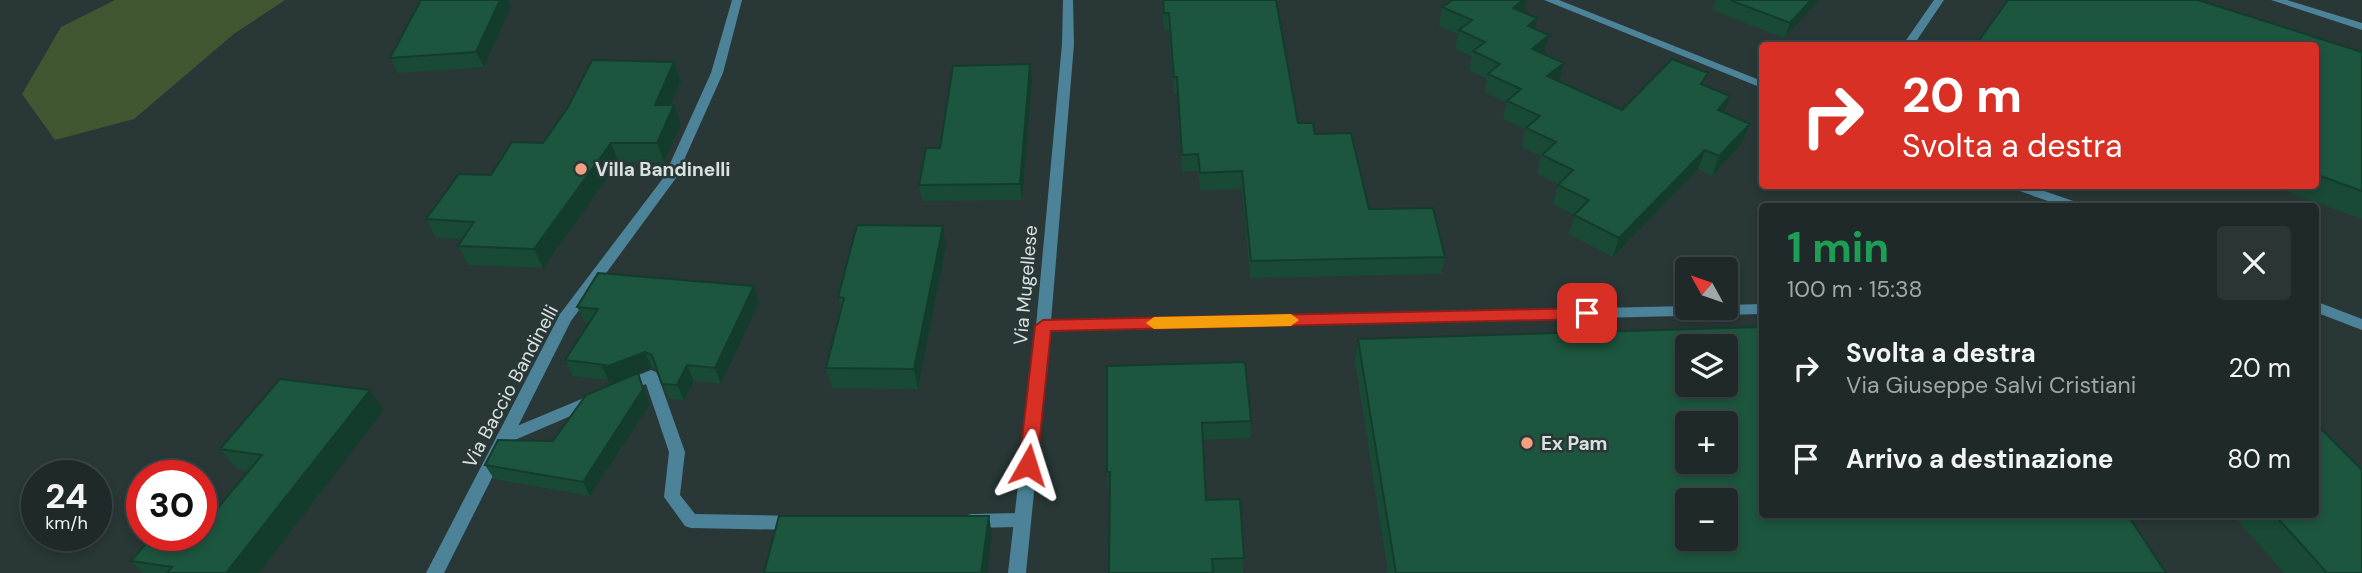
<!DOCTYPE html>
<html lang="it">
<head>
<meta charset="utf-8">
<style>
  body { margin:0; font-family:"DM Sans",sans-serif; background:#2c3535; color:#f1f3f6; height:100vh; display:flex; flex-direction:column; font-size:26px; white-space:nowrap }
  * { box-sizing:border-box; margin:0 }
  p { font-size:23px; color:#a1a6a8 }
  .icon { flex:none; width:38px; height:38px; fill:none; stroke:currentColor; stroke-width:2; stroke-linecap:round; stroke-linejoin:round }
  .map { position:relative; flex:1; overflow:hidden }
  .side { position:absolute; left:1759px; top:203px; width:560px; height:315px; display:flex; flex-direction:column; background:#1f2929; border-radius:7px; box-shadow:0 4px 10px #0003,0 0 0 2px #3c4546 }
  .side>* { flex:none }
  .banner { position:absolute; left:1759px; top:42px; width:560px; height:147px; border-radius:7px; box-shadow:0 4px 10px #0003,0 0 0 2px #3c4546; background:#d93025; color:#fff; overflow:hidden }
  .needle { width:46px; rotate:310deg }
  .controls { position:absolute; left:1675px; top:257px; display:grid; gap:14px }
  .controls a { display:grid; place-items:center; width:63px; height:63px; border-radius:7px; background:#1f2929; box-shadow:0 4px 10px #0003,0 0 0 2px #3c4546; font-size:35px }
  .speed { position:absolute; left:21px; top:460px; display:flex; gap:14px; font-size:35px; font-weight:700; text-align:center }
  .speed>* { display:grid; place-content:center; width:91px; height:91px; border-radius:50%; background:#1f2929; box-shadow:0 4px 10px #0003,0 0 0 2px #3c4546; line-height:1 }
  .speed small { font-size:18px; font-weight:400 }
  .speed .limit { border:10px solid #d22; background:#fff; color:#111 }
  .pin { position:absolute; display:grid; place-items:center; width:60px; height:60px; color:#fff; margin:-30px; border-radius:14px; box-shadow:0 4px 10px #0006 }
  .me { position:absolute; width:77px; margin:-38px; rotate:6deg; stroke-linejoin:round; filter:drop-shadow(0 0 5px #0008) }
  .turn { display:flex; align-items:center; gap:24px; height:147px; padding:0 28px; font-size:32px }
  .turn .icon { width:91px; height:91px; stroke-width:2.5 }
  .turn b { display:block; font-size:49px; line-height:60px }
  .round { display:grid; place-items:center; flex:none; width:74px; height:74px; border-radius:7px; background:#2c3535 }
  .headline { display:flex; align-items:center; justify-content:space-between; height:119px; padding:0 28px }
  h1 { font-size:42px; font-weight:700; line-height:52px; color:#1e9e55 }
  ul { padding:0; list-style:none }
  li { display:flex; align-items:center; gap:21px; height:91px; padding:0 28px }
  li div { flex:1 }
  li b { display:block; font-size:26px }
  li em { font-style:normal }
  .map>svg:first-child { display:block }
  .green { fill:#415731 }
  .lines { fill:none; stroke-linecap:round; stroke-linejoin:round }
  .service { fill:#4c8399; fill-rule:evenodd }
  .minor { fill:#4c8399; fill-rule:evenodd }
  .wall { fill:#194a36 }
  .shaded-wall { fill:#143c2c }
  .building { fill:#1d563f; stroke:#143c2c; stroke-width:2; fill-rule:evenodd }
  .route { fill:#d93025; stroke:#8d1f18; stroke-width:2 }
  .slow { fill:#f59e0b }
  .poi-dot { fill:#f2a080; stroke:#293737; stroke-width:2.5 }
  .labels { text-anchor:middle; stroke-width:5; stroke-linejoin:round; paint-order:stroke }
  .poi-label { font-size:19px; font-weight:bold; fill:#d8e1e0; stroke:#293737; text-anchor:start }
  .street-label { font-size:19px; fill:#d8e1e0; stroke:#293737 }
</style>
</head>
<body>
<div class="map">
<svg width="2362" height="573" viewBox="0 0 2362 573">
  <rect width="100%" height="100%" fill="#293737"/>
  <!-- green -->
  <path class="green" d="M115 0H285L235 33 134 119 55 140 22 94 61 27Z"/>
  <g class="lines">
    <!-- service -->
    <path class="service" d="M651 370 656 372 658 376 685 452 680 495 695 514 796 516 802 518 804 523 802 528 796 530 691 528 685 526 664 497 669 452 646 384 624 393 619 391 616 387 619 383Z
      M596 393 601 395 604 399 601 403 510 442 504 444 498 442 496 438 498 434Z
      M1022 513 1028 515 1030 520 1028 525 1022 527 971 528 965 526 963 521 965 516 971 514Z"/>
    <!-- minor -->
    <path class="minor" d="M732 0H742L723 73 676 178 571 321 444 573H426L560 314 664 177 711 73Z
      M1063 0H1073L1074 44 1051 321 1687 306V308H1726V305L1762 304V314L1050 331 1026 573H1008L1036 326 1062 44Z
      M1544 0H1559L1762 81V88Z
      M1934 0H1944L1913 46H1902Z
      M2271 0H2287L2362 23V30Z
      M2013 186H2030L2079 203 2081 206H2062L2014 189Z
      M2315 301 2362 319V330L2315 312Z"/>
  </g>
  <!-- wall -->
  <path class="wall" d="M421 0H508L511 6 484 67 398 73 390 58Z
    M1161 0H1276L1298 123 1315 134 1369 209 1445 257 1441 274 1250 278 1242 189 1200 190 1198 171 1182 172 1177 94H1174L1169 30H1164Z
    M1527 0 1524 13 1535 29 1549 35 1544 54 1564 63 1559 81 1622 110 1704 85 1724 113 1750 124 1742 143 1712 176 1698 169 1613 257 1569 234 1575 215 1553 204 1558 184 1537 174 1541 156 1522 147 1526 130 1503 119 1507 103 1485 92 1487 79 1469 70 1472 56 1455 49 1458 34 1439 26 1442 7Z
    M1716 0H1819L1784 38 1712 10Z
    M2315 46 2362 52V219L2272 186H2315Z
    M674 62 681 81 670 105 681 124 664 162H619L543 268 468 265 458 246 462 239 436 238 426 219 491 175Z
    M1030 64 1032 80 1022 200 922 201 919 185Z
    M946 246 918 389 832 388 826 368 841 308 838 297Z
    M759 302 721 384 694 381 684 400 669 399 657 370 652 368 638 373 650 404 590 496 494 479 485 465 553 441 621 380H608L573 376 565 360 589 323 585 322 577 307Z
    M1358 339 2166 573H1388L1355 361Z
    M1107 366 1251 421 1250 438 1203 440 1206 500 1244 558 1243 573H1109L1110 490H1108L1107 472Z
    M370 390 384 410 259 573H143L131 561 206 522 249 471 237 469 220 449Z
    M2232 514H2315L2362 573H2284Z"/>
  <!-- shaded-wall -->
  <path class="shaded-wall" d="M500 0H508L511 6 484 67 476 52Z
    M1523 0H1527L1524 15 1513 8Z
    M1811 0H1819L1784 38 1790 23Z
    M1537 18 1533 37 1528 26Z
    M1549 35 1544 54 1528 68 1532 49Z
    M674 62 681 81 662 124 655 105Z
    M1564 63 1559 81 1547 76Z
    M1030 64 1032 80 1022 200 1020 184Z
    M1730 96 1723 115 1718 110Z
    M674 105 681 124 664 162 657 143Z
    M1750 124 1742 143 1712 176 1719 156Z
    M611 143 619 162 543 268 534 249Z
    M1705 150 1698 169 1613 257 1619 238Z
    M943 226 946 246 918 389 914 369Z
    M754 286 759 302 721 384 715 368Z
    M645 352 652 368 638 373 650 404 590 496 583 482 610 384 603 368Z
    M687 365 694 381 684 400 677 385Z
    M370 390 384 410 259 573H226Z
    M989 516 992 535 987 573H981Z"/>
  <!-- building -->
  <path class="building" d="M421 0H500L476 52 390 58Z
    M1163 0H1276L1298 123H1313L1315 134 1351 133 1369 209 1433 208 1445 257 1251 261 1242 171 1200 173 1198 154 1182 155 1177 77H1174L1169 13H1164Z
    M1453 0H1523L1513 8 1537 18 1528 26 1549 35 1532 49 1564 63 1547 76 1622 110 1672 59 1708 73 1701 84 1730 96 1718 110 1750 124 1719 156 1705 150 1619 238 1574 215 1589 200 1558 185 1573 170 1542 155 1556 142 1526 128 1540 116 1507 101 1521 89 1488 74 1500 64 1473 51 1485 42 1459 30 1472 20 1442 7Z
    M1730 0H1811L1790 23Z
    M2008 0H2198L2362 52V191L2315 174V46H1975Z
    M592 60 674 62 655 105H674L657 143H611L534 249 458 246 474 222 426 219 459 174 491 175 512 142 543 143 568 107Z
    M1030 64 1020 184 919 185 926 148H940L953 66Z
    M857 225 943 226 914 369 826 368 844 298 838 297Z
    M598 273 754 286 715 368 687 365 677 385 662 384 652 355 645 352 603 368 605 365 565 360 598 309 577 307Z
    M1762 327V514H2127L2166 573H1396L1358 339ZM1687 346H1726V385H1687ZM1687 424H1726V462H1687ZM1687 500H1726V539H1687Z
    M1245 362 1251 421 1202 423 1206 500 1240 499 1244 558 1212 559 1213 573H1109L1110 472H1107V366Z
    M638 373 643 389 583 482 485 465 498 440 553 441 586 395Z
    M280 379 370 390 226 573H167L172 567 131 561 153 536H201V522H206L262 455 220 449Z
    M2315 423 2362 470V573H2327L2274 514H2315Z
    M779 516H989L981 573H764Z"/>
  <!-- route -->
  <path class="route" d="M1587 308 1595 313 1587 319 1051 331 1037 465 1034 470 1028 472 1022 470 1019 465 1035 326 1043 320Z"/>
  <!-- slow -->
  <path class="slow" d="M1291 314 1299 320 1291 326 1154 329 1146 323 1154 317Z"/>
  <!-- markers -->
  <g class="poi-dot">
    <circle cx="581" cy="169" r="7"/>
    <circle cx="1527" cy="443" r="7"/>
  </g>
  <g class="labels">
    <!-- poi labels -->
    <g class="poi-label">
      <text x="595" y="176">Villa Bandinelli</text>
      <text x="1541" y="450">Ex Pam</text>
    </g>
    <!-- street labels -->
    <g class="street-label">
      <text transform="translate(1025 285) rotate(-85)" y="7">Via Mugellese</text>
      <text transform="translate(510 386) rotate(-62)" y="7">Via Baccio Bandinelli</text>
    </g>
  </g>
</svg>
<div class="controls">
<a><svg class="needle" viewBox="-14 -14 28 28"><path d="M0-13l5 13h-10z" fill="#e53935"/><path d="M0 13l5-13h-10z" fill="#a1a6a8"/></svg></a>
<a><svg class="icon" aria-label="layers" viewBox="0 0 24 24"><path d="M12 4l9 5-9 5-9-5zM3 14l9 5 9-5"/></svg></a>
<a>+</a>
<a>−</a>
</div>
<div class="speed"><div>24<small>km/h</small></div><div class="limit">30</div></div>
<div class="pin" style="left:1587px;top:313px;background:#d93025"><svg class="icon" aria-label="arrive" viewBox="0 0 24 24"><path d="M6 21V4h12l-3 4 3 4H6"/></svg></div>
<svg class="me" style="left:1028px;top:465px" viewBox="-20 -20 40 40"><path d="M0-17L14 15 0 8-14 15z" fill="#d93025" stroke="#fff" stroke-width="4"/></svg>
<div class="banner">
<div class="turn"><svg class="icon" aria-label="right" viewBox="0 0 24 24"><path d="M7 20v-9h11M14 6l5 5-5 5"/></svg><div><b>20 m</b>Svolta a destra</div></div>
</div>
<section class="side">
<div class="headline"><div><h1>1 min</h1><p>100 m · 15:38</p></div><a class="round"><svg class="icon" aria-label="close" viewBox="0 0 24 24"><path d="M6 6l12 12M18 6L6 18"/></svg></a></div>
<ul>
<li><svg class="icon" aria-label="right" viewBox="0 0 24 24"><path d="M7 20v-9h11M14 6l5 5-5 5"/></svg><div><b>Svolta a destra</b><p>Via Giuseppe Salvi Cristiani</p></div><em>20 m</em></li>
<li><svg class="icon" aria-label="arrive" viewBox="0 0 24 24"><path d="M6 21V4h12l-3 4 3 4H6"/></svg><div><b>Arrivo a destinazione</b></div><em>80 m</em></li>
</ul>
</section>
</div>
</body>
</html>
